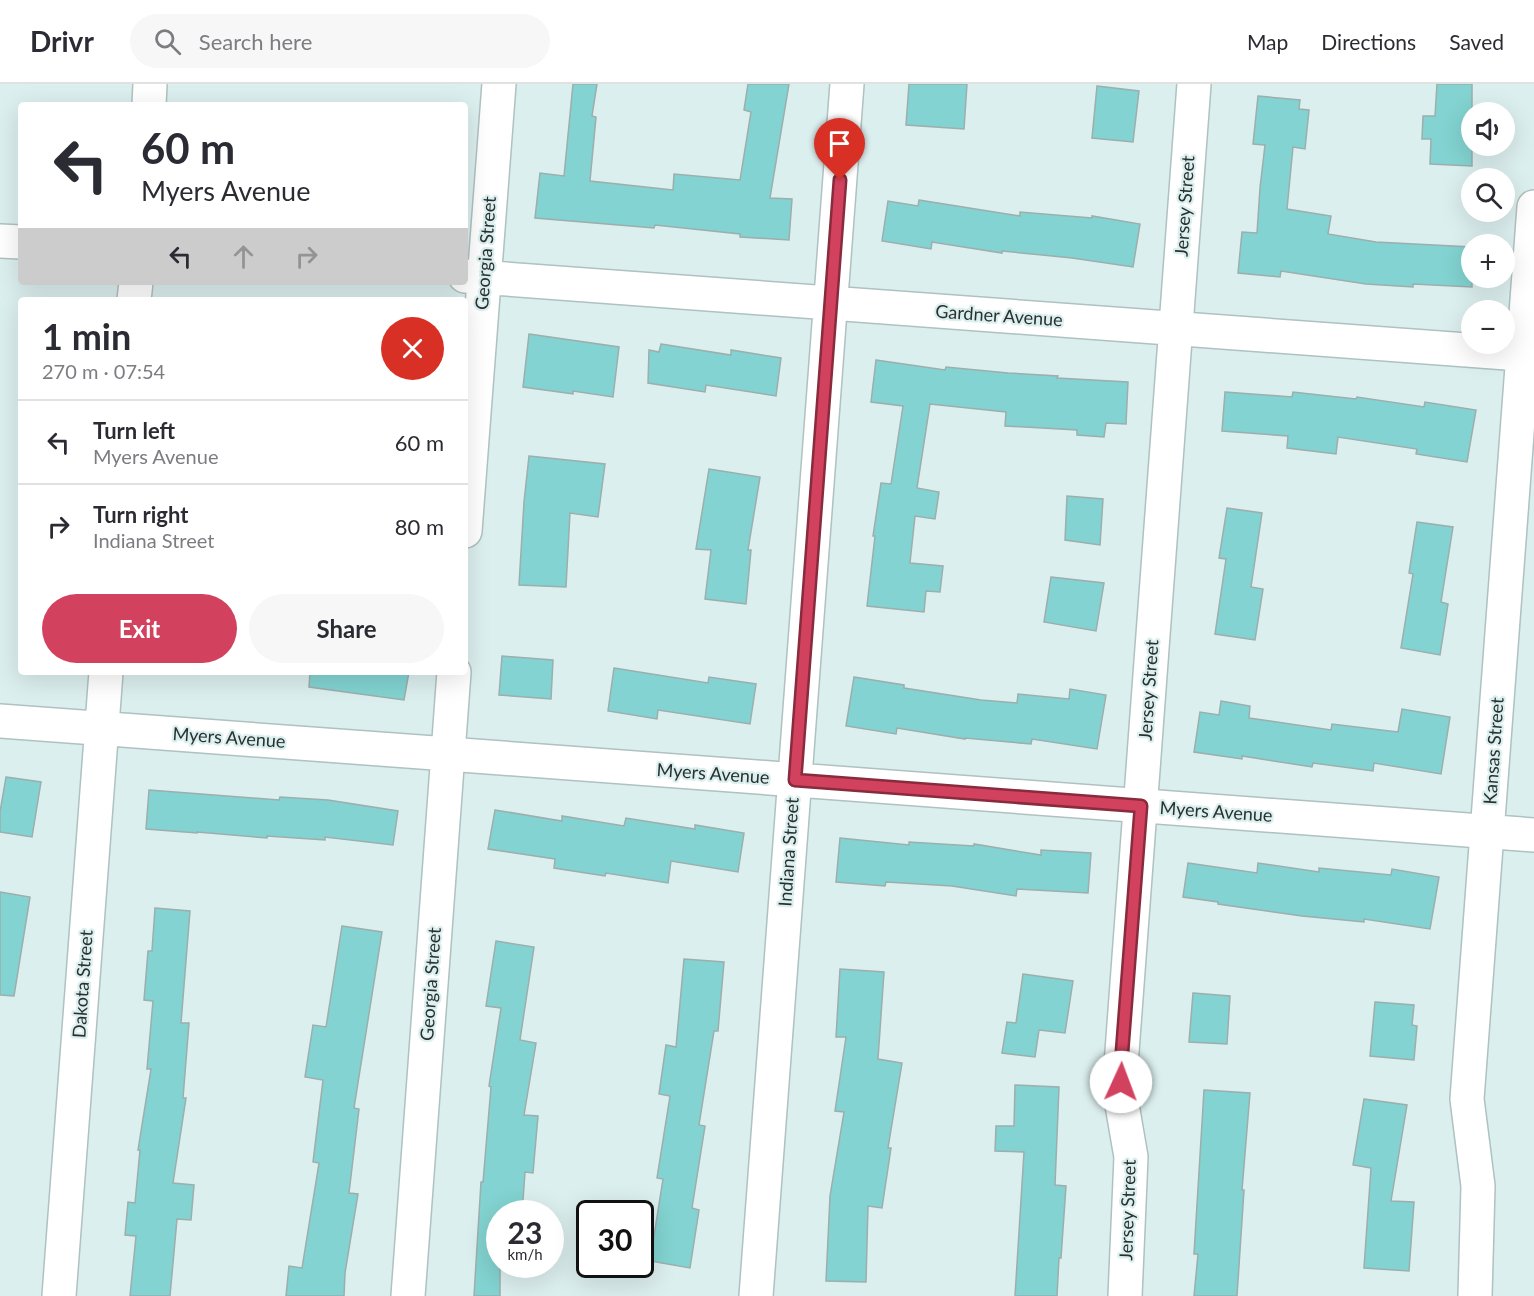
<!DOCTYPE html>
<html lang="en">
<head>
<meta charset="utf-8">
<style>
  body { margin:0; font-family:Lato,sans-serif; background:#f7f7f7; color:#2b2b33; height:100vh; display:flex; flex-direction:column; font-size:22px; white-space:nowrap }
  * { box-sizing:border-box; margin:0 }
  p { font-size:20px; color:#7c7c81 }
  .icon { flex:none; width:33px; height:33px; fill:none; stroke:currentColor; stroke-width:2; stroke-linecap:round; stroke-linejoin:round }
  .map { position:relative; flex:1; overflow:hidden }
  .side { position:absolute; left:18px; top:213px; width:450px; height:378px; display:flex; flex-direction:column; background:#fff; border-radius:6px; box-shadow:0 6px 24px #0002 }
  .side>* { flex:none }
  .top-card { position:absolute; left:18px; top:18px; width:450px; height:183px; border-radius:6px; box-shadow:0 6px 24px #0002; background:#fff; color:#2b2b33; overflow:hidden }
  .buttons { position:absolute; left:1461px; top:18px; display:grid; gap:12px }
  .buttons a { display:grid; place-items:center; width:54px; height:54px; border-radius:50%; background:#fff; box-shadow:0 6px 24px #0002; font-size:30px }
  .speed { position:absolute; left:486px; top:1116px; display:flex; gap:12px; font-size:30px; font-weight:700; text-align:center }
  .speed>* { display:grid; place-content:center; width:78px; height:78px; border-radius:50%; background:#fff; box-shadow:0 6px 24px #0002; line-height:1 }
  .speed small { font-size:15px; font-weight:400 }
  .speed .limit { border:3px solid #111; border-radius:9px; background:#fff; color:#111 }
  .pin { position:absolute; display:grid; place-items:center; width:51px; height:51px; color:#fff; margin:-62px -26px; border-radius:50% 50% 50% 0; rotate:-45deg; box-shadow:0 0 6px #0007 }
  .pin .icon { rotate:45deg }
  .me { position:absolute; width:66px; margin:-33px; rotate:2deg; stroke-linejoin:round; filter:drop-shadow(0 0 4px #0008) }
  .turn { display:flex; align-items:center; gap:21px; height:126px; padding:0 24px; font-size:27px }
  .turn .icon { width:78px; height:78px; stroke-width:2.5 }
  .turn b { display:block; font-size:42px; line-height:51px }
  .lanes { display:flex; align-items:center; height:57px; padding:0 24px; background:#0003; justify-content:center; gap:30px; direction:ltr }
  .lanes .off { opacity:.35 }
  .round { display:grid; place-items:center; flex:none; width:63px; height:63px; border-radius:32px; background:#f7f7f7 }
  .headline { display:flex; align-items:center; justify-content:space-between; height:102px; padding:0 24px }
  h1 { font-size:36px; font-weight:700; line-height:45px }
  .primary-button { display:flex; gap:12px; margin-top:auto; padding:12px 24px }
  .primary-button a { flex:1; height:69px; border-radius:36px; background:#d2425e; color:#fff; font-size:24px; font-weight:700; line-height:69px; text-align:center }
  .primary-button a+a { background:#f7f7f7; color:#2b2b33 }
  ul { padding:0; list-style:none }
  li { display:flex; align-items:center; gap:18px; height:84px; padding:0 24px; border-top:2px solid #e1e1e2 }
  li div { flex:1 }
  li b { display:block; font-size:22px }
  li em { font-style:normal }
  header { display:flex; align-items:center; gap:36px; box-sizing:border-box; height:84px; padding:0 30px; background:#fff; border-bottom:2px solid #e1e1e2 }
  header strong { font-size:28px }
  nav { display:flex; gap:33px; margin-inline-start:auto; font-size:21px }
  .search { width:420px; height:54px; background:#f7f7f7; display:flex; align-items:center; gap:15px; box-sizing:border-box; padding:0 21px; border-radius:33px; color:#7c7c81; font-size:22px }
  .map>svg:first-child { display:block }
  .building { fill:#82d3d1; stroke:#9caead; stroke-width:1.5 }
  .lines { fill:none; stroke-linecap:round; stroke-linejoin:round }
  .street-casing { stroke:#afc1c0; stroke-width:36 }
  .street { stroke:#fff; stroke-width:33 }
  .route-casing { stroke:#882b3d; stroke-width:15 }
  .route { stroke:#d2425e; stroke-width:10 }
  .labels { text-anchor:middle; stroke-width:4.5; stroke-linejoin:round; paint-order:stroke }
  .street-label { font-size:18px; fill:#293030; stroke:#dbefee }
</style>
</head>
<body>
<header>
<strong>Drivr</strong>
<div class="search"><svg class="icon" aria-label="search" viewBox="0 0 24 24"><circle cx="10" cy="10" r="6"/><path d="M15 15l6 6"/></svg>Search here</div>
<nav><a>Map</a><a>Directions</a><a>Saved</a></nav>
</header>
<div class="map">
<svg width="1534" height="1212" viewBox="0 0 1534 1212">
  <rect width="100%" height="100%" fill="#dbefee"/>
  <!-- building -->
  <path class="building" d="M573 0H597L592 32 596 33 590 97 673 106 674 90 740 96 751 28 744 26 748 0H789L770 114 792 115 789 156 740 153V150L655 141 654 144 535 134 540 89 564 92Z
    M909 0H967L964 45 906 41Z
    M1437 0H1472V82L1430 80 1431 55H1422L1423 32H1435Z
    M1097 2 1139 7 1133 58 1092 54Z
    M1258 12 1300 16 1299 25 1309 26 1305 65 1293 63 1287 125 1331 132 1328 150 1376 158 1472 163V203L1413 200V203L1366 200 1281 187 1280 193 1238 189 1242 148 1257 149 1260 104 1265 61 1253 60Z
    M919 116 1020 132V128L1092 134V132L1140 140 1133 183 1072 174 1002 167V169L932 158 931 165 882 157 888 117 918 122Z
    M529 250 619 263 613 313 573 307V310L523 303Z
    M661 260 731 271V266L781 274 776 312 706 301 705 308 648 299 649 266 659 268Z
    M876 276 945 286 946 283 1008 289 1058 292 1057 294 1128 298 1126 340 1106 339 1104 353 1077 351V346L1005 342 1006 328 930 320 917 404 939 408 935 435 915 432 910 479 943 482 940 508 926 507 924 528 867 522 875 452H873L881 399 891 400 903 322 871 318Z
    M1225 308 1292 313 1293 308 1356 315 1357 313 1424 323 1425 318 1476 326 1467 378 1416 370 1417 365 1338 353 1336 370 1287 364 1288 352 1222 347Z
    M529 372 605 380 598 433 570 429 566 503 519 501 524 418Z
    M709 385 760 393 748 466H751L746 520 705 515 711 466 696 465Z
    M1067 412 1103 415 1100 461 1065 456Z
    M1227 424 1262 429 1251 503 1263 505 1255 556 1215 550 1226 475 1219 474Z
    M1417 438 1453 443 1441 518 1448 520 1440 571 1401 564 1413 490 1409 489Z
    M1051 493 1104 499 1096 547 1044 538Z
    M502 572 553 576 551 615 499 611Z
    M614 584 708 599 709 593 756 600 750 640 658 626 657 635 608 627Z
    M310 588H409L404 616 309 603Z
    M854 593 904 601V604L981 616 1017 619 1018 610 1069 615 1070 605 1106 611 1097 665 1032 655 1031 660 965 654V655L897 644 896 650 846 642Z
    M1221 617 1250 622 1249 634 1331 646 1332 640 1398 648 1402 625 1450 633 1441 690 1374 679 1373 687 1313 679 1312 683 1242 672V675L1194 668 1200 628 1219 631Z
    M6 693 41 698 32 753 0 748V728Z
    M149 706 279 716 280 713 328 716 398 727 393 761 325 753V756L267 752V754L197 748V749L146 745Z
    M495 726 562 737V732L624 742 626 734 695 745V741L744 749 738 788 671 777 668 799 606 789 605 792 554 784 555 775 488 765Z
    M840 754 909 761V758L974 762V760L1041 771V766L1091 769 1088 809 1017 805 1016 812 952 802 886 798 885 802 836 798Z
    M1188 779 1257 789 1258 779 1319 788V784L1391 791 1392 785 1439 793 1430 845 1364 835V838L1302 832 1218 820V818L1183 813Z
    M0 808 30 813 14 912 0 911Z
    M155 824 190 827 181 939H189L183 1014H186L173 1099 194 1101 191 1136 177 1135 170 1212H130L136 1152 125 1151 128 1118 135 1119 140 1066H138L151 985H147L153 917 144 916 148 867H152Z
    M342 842 382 848 354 1024 359 1025 349 1109 358 1110 345 1189 344 1212H286L289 1182 302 1184 319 1079 313 1078 323 996 305 993 313 941 326 943Z
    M496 857 534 863 520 956 536 959 524 1031 538 1032 533 1089 525 1088 522 1130H500V1212H474L481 1098H483L491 1003 489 1002 501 924 486 922Z
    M684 875 724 878 718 947H714L699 1041 705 1042 692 1124 699 1126 690 1184 650 1177 663 1095 657 1094 670 1012 659 1010 666 961 676 963Z
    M840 885 884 888 878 975 902 979 888 1064H891L882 1124 868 1122 866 1198 826 1197 830 1112 844 1028 835 1027 846 953H836Z
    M1023 890 1073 897 1065 949 1039 946 1035 973 1002 969 1007 938 1016 939Z
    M1193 909 1230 912 1227 960 1189 958Z
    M1375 918 1414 921 1412 941 1417 942 1414 976 1370 972Z
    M1015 1001 1059 1003 1055 1101 1066 1102 1061 1174H1059L1057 1212H1015L1024 1068 995 1067 996 1042H1014Z
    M1204 1006 1250 1009 1242 1106H1244L1237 1212H1194L1198 1170H1194Z
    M1364 1015 1407 1021 1391 1117 1414 1118 1409 1187 1364 1184 1371 1084 1353 1081Z"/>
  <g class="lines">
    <defs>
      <path id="street" d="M149 21 150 0
        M0 157 21 158
        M465 192 1534 271
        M134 216 136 198
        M465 447 499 0
        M0 637 448 670 1534 751
        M59 1212 106 588
        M408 1212 454 588
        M756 1212 847 0
        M1125 1212 1131 1073 1121 1015V981L1194 0
        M1475 1212 1478 1102 1467 1015 1534 123"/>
    </defs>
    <!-- street casing -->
    <use href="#street" class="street-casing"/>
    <!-- street -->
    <use href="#street" class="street"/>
  </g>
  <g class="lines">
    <defs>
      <path id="route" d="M840 96 795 696 1141 722 1121 981V998"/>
    </defs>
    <!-- route casing -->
    <use href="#route" class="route-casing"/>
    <!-- route -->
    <use href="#route" class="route"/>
  </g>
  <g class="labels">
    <!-- street labels -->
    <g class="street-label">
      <text transform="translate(1185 122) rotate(-86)" y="6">Jersey Street</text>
      <text transform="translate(486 169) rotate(-86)" y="6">Georgia Street</text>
      <text transform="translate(999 232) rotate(4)" y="6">Gardner Avenue</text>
      <text transform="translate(1149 606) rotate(-86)" y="6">Jersey Street</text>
      <text transform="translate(229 654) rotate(4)" y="6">Myers Avenue</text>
      <text transform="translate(1494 667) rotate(-86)" y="6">Kansas Street</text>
      <text transform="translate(713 690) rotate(4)" y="6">Myers Avenue</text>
      <text transform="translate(1216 728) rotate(4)" y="6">Myers Avenue</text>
      <text transform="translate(789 768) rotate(-86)" y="6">Indiana Street</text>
      <text transform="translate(83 900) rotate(-86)" y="6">Dakota Street</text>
      <text transform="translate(431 900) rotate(-86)" y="6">Georgia Street</text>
      <text transform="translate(1128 1126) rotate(-88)" y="6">Jersey Street</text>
    </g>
  </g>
</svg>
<div class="buttons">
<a><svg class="icon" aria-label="sound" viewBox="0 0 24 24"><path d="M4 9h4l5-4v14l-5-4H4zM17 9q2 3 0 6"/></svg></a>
<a><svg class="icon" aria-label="search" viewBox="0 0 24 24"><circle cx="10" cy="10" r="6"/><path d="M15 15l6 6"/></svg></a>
<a>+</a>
<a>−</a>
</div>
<div class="speed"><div>23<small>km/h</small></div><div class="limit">30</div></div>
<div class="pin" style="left:840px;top:96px;background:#d93025"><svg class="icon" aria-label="arrive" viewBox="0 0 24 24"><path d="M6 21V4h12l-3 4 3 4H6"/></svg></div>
<svg class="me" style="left:1121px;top:998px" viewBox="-20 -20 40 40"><circle r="19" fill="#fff"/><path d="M0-13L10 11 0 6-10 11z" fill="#d2425e"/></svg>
<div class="top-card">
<div class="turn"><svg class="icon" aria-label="left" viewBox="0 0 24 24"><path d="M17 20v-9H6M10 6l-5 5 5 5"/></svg><div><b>60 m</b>Myers Avenue</div></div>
<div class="lanes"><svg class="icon" aria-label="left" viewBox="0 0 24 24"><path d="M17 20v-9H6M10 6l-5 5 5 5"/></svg><svg class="icon off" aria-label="ahead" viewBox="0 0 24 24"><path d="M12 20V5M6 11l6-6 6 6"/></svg><svg class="icon off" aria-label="right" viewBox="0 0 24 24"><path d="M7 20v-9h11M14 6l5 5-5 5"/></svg></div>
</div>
<section class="side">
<div class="headline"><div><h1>1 min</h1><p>270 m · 07:54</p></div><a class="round" style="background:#d93025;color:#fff"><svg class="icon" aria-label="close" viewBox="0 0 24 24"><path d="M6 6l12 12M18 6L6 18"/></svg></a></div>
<ul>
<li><svg class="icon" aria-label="left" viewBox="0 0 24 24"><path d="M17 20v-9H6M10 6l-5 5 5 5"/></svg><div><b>Turn left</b><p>Myers Avenue</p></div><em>60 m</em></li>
<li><svg class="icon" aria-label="right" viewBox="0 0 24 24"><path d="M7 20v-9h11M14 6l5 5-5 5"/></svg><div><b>Turn right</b><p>Indiana Street</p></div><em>80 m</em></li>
</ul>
<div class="primary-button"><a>Exit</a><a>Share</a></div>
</section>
</div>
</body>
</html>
